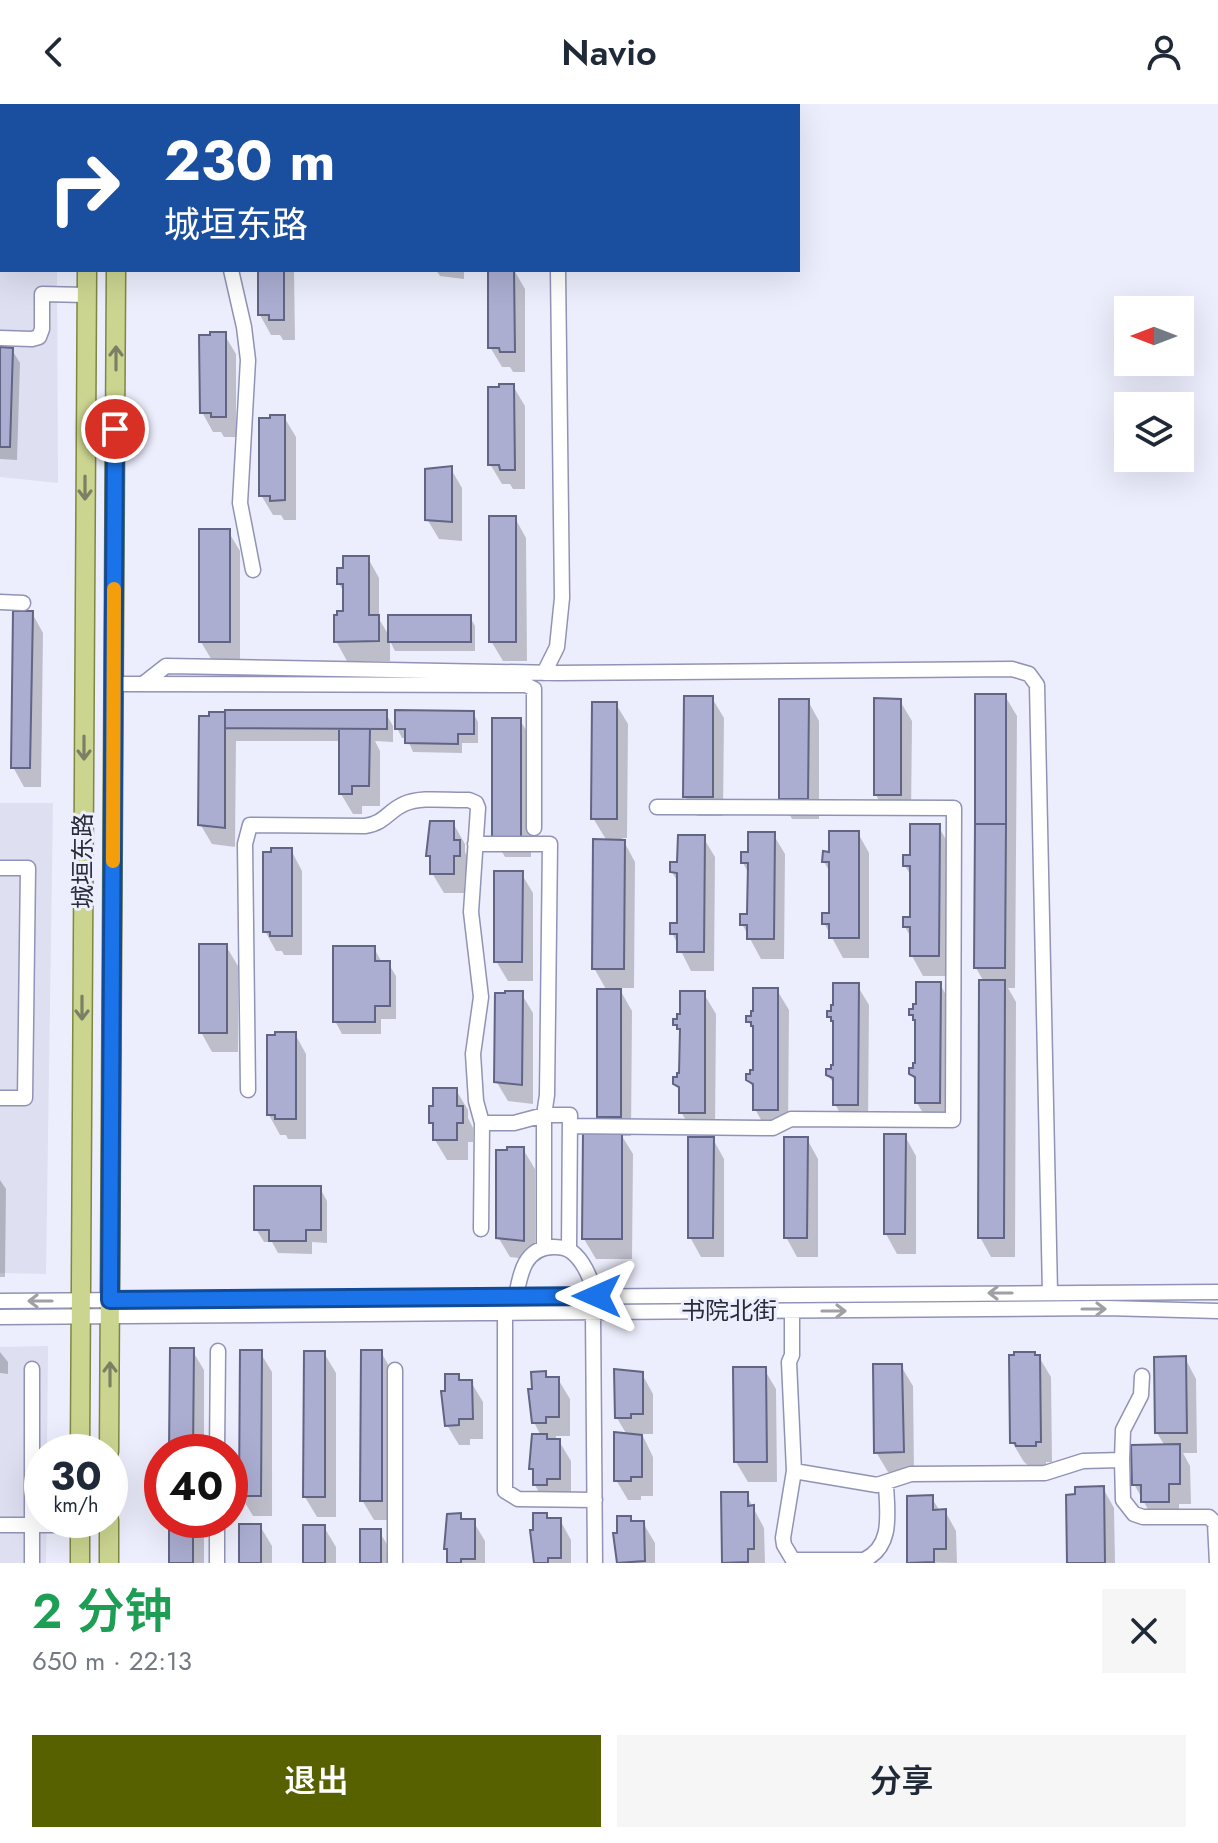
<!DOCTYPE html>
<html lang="zh">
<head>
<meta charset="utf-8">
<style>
  body { margin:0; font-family:Jost,"Noto Sans SC",sans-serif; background:#f6f6f7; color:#1f2937; height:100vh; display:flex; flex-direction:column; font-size:30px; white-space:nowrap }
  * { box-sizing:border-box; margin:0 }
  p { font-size:26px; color:#747a83 }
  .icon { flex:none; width:44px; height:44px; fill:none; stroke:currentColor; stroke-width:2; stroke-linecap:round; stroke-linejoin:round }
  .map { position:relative; height:1459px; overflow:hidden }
  .side { display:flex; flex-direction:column; background:#fff; flex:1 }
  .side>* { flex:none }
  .hud { position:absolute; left:0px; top:0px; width:800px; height:168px; box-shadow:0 8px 32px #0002; background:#1a4fa0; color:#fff; overflow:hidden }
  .needle { width:52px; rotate:270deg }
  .buttons { position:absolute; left:1114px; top:192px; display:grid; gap:16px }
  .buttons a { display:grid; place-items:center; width:80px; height:80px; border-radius:0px; background:#fff; box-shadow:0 8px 32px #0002; font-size:40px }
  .speed { position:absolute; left:24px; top:1330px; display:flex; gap:16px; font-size:40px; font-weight:700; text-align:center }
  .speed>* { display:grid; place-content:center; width:104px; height:104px; border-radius:50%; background:#fff; box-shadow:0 8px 32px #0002; line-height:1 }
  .speed small { font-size:20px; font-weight:400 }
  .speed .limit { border:12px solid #d22; background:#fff; color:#111 }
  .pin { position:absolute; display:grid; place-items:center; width:68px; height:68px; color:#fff; margin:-34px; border:4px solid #fff; border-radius:50%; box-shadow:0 2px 8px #0007 }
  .me { position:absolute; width:88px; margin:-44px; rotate:270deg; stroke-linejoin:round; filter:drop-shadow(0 0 6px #0008) }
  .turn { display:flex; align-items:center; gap:28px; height:168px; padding:0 32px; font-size:36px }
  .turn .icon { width:104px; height:104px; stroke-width:2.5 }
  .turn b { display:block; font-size:56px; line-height:68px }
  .round { display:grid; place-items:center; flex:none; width:84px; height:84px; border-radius:0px; background:#f6f6f7 }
  .head { display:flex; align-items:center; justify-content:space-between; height:136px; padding:0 32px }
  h1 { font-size:48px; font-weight:600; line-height:60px; color:#1e9e55 }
  .primary-button { display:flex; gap:16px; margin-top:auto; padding:16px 32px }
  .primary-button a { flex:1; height:92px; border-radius:0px; background:#586100; color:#fff; font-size:32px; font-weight:600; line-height:92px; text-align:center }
  .primary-button a+a { background:#f6f6f7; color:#1f2937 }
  header { display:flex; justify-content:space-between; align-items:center; height:104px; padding:0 32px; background:#fff; font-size:36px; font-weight:600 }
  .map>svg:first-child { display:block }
  .built { fill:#dedff1 }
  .shadow { fill:#0003 }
  .building { fill:#abaed1; stroke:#616483; stroke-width:2 }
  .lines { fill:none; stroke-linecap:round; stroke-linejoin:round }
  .minor-casing { stroke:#9093b5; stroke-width:17 }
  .major-casing { stroke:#7d8741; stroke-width:21 }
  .minor { stroke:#fff; stroke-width:14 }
  .major { stroke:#ccd590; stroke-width:18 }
  .oneway { stroke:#7b8064 }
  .oneway2 { stroke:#9fa0a6 }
  .route-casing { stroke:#114b97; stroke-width:20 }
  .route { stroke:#1a73e8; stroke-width:14 }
  .slow { stroke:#f59e0b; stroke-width:14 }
  .labels { text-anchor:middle; stroke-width:6; stroke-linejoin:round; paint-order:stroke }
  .street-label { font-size:24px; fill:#2a2b39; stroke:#edeefd }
</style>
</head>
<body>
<header><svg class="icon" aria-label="back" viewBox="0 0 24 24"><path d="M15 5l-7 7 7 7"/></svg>Navio<svg class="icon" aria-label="person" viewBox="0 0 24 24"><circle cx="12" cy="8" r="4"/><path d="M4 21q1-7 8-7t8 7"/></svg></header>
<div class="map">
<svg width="1218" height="1459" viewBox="0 0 1218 1459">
  <rect width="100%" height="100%" fill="#edeefd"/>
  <!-- built -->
  <path class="built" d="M0 0H57L2 2V166H57L58 379 0 373Z
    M0 699H53L46 1170 0 1169Z
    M48 1242 47 1348H42V1416H47L46 1459H0V1243Z"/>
  <!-- shadow -->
  <path class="shadow" d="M0 55H2V133H0Z
    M260 166H294L295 236H283L280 231H271L260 211Z
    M436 166H464V175L440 172Z
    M505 166H514L525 185V268H513L510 263H502L490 243Z
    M224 230 236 250V333H224L221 328H213L202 308 212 233Z
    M0 245 12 246 20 259 17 356 0 355Z
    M513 282 525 302V385H513L510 380H502L490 360Z
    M284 313 296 333V416H284L281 411H273L261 391Z
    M451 365 462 384V437L439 435 427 415Z
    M515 414 526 434 527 557H503L491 537Z
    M228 427 240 447V558H213L201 538Z
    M368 454 379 474V515L390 533 470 513 475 522V547H395L390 537V557H347L336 537 346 509V491L339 480 346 466Z
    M32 509 43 529 41 683H24L13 663Z
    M1005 592 1017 612 1015 884H1008L1016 898 1015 1153H991L980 1133 984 878 976 864Z
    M712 594 724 614 723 712H697L685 692Z
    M808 597 819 617V715H792L781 695Z
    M900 597 912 617 911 711H887L876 691Z
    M616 600 628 620 627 734H622L635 758 634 884H619L632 907 631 1032H622L633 1050 632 1155H596L584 1135 609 1030 599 1012 607 887 594 864 607 737 593 714Z
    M385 608 393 622V638L375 637 380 647V702H362V710H353L341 690V637H236L235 743 212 740 200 720 201 614Z
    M473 609 478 618V639H462V649L413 648 407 634H402L397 624Z
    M520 616 532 636 531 753H505L494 733Z
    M453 719 465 740V748L470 758V772H465L464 789H444L432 769V758L428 752Z
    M938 722 950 742 949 872H923L912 852V835L905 823 912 815V773L905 762Z
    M858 729 869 749V854H843L824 819 831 811V770L824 758Z
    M773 730 785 750 784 855H761L742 820 749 812V770L743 759Z
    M703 733 715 753 714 867H691L672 829 679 821V780L672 768Z
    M291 746 302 767V851H284L282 847H276L265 827Z
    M521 769 533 789V877H508L496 857Z
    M226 842 238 862V948H212L201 928Z
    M374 844 381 857 388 859 396 872V915H381V930H342L335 917Z
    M940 880 951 900V1019H929L917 999V981L911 969 917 961V922L911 911Z
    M857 881 869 901 868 1020H846L835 1000V982L828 971 835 963V923L829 912Z
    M777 886 789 906 788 1026 766 1025 755 1005V987L748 976 755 968V929L748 917Z
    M521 889 533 909V1000L508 997 496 977Z
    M704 890 716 910 715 1029 693 1028 681 1008V990L675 979 679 975 682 931 675 920Z
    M295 930 306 950V1035H288L286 1031H280L269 1011 277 933Z
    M456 986 468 1006V1014L473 1024V1038H468V1056H447L435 1036V1025L431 1018Z
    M905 1032 916 1052V1150H897L886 1130Z
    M713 1035 724 1055V1153H701L690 1133Z
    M807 1035 818 1055V1153H797L786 1133Z
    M523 1045 535 1065V1156L510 1153 498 1133Z
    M0 1076 6 1085 5 1173H0Z
    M320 1084 327 1097V1139L312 1138V1150L278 1149 272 1138H264L256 1125Z
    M192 1246 204 1266V1348H171Z
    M0 1248 8 1258V1270L0 1269Z
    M260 1248 272 1268V1412H253L241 1392Z
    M381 1248 393 1269 392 1416H374L362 1396Z
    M324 1249 336 1269V1413H317L305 1393Z
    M1035 1253H1039L1051 1273 1052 1358H1046V1362H1029L1024 1358 1012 1338Z
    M1185 1254 1196 1275 1197 1349H1183L1190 1362 1191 1400H1179V1417L1155 1418 1134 1380 1165 1342 1157 1329Z
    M901 1262 913 1282 914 1368H888L876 1348Z
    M764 1265 776 1285 777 1378H748L736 1358Z
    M544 1269 548 1275H558L570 1295V1332H556V1337H559L571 1357V1394L546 1401 535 1381V1371L531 1365 541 1332 534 1318V1287Z
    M642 1270 653 1290V1330H642L653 1353V1392H641V1396H628L616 1376 627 1331 617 1314Z
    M458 1272 461 1278H471L483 1298V1335H470V1341H459L447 1321Z
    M1103 1384 1114 1404 1115 1459H1069Z
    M746 1390 764 1424 765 1459H724Z
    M931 1393 940 1407H945L956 1427 957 1459 909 1458Z
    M546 1411 549 1416H560L571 1436V1459H536Z
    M460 1412 463 1417H473L485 1437V1459H449L446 1444Z
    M630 1414 633 1419H643L655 1439V1459H619L616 1431Z
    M171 1416H204V1459H171Z
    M260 1422 272 1442V1459H241Z
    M324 1423 336 1443V1459H305Z
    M379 1427 391 1447V1459H362Z"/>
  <!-- building -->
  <path class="building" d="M258 166H284V216H269V211H258Z
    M488 166H514L515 248H500L499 244H488Z
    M210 228H226V313H211V309H200L199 231H210Z
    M0 243 13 244 10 343H0Z
    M499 280H514L515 366H500L499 361H488V283H499Z
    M270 311H285V396L270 397V392H259V314H270Z
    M452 362V418L425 416V365Z
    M489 412H516V538H489Z
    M199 425H230V538H199Z
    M343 452H369V511H379V537L334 538V511H337V507H343V480H337V464H343Z
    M13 507H33L30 664H11Z
    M388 511H471V538H388Z
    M975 590H1006V720H975Z
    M684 592H713V693H683Z
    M874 594 901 595V691H874Z
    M779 595H809L808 695H779Z
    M592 598H617V715H591Z
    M225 606H387V625L225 624Z
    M395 606 474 607V630H458V640L405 639V625H395Z
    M209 608H225V724L198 721 199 612H209Z
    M492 614H521V733H492Z
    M339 625H370L369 682H352V690H339Z
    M430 717H454V736H460V752H454V770H430V752H426Z
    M910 720H940L939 852H910V823H903V813H910V762H903V751H910Z
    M975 720H1006L1005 864H974Z
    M829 727H859V834H829V820H822V809H829V758H822L823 747 829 748Z
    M748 728H775L774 835H747V821H740V810H747L748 759H741V748H748Z
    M678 731H705L704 848H677V830H670V819H677V769L670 768V758H677Z
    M593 735 625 736 624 865H592Z
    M271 744H292V832H270V828H263V748H271Z
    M494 767H523L522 858H494Z
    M199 840H227V929H199Z
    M333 842H375V857H390V902H375V918H333Z
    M979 876H1005L1004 1134H978Z
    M916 878H941L940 999H915V973L909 970V964H913V959H915V916H913V911H909V905H913V900H916Z
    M833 879H859L858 1001H833V974L826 971V965H831V961H833V917H831V913H827V907H831V901H833Z
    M753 884H778V1006H753V980L746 976V970H750V966H753V922H751V918H746V912H751V907H753Z
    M597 885H621V1013H597Z
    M505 887H523L522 981 494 978 495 889H505Z
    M680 887H705V1009H679V983L673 980V973H677V969H679L680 925H677V921H673V915H677V910H680Z
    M275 928H296V1015H275V1011H267V931H275Z
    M433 984H457V1002H463V1019H457V1036H433V1019H429V1002H433Z
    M583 1028H622V1135H582Z
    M884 1030H906L905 1130H884Z
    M688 1033H714L713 1134H688Z
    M784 1033H808L807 1134H784Z
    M507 1043H524V1137L496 1134V1046H507Z
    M254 1082H321V1126H306V1137H269V1126H254Z
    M170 1244H194L193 1348H169Z
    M240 1246H262L261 1392H239Z
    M361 1246H382V1397H360Z
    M304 1247H325V1393H303Z
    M1014 1248H1035V1251H1040L1041 1338H1036V1342H1016L1015 1339H1010L1009 1251H1014Z
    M1186 1252 1187 1329H1155L1154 1253Z
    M873 1260H902L904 1348 874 1349Z
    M733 1263H766L767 1358H734Z
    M614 1265 643 1268V1310H631V1314H615Z
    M546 1267V1273H559V1313H546V1319H532L528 1285H532L531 1268Z
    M445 1270H459V1276H472L473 1315H459V1321L445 1322 441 1287H445Z
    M614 1328 642 1331V1373H631V1377H614Z
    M532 1330H547V1335H560V1375H547V1381H533V1365H529Z
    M1180 1340V1380H1169V1398H1141V1381H1132L1131 1341Z
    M1104 1382 1105 1459H1067L1066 1391 1075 1390V1383Z
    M721 1388H748V1402L754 1401V1445H748V1458L722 1459Z
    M933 1391V1406L946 1405V1445H934V1458L907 1459V1392Z
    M461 1409V1415H475V1455H461V1459H447V1445H444L447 1410Z
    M533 1409H547V1414H561V1454H548V1459H534L530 1426H533Z
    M617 1412H631V1417H644L645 1457 617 1459 613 1429H617Z
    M169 1416H193V1459H169Z
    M239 1420H261V1459H239Z
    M303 1421H325V1459H303Z
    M360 1425H381V1459H360Z"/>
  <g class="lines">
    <defs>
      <path id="minor" d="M556 0V2
        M464 2 506 0
        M231 166 244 223 248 256 240 399 253 466
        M0 234 32 235 39 233 42 225V190L86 191
        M0 498 23 499
        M544 569 557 543 562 494 558 166
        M114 580 526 581 534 585V724
        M143 580 166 562 558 569 1012 565 1029 570 1037 581 1050 1189
        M475 740H550L547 991 544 1011 514 1019H482
        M0 764H28L25 994H0
        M248 986 245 740 250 721 365 722C385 719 388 707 404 700 422 692 449 697 469 696L476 699 478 704 471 808 481 893 473 950 476 997 482 1019 481 1125
        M570 1022 773 1024 791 1015 953 1016 954 704 657 703
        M544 1143V1011H570L569 1146
        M516 1193C520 1169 525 1143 554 1143 560 1143 567 1144 572 1148 585 1158 591 1177 597 1192
        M0 1197 1218 1188
        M792 1207V1251L789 1258 794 1367 783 1434 784 1441 793 1456H864C894 1442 887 1408 886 1380
        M505 1209V1387L518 1395 595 1396
        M593 1209 595 1459
        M0 1213 1106 1204 1218 1207
        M32 1265V1459
        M1142 1272 1141 1291 1123 1326 1122 1356 1123 1396 1134 1410 1143 1413H1209L1215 1419 1217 1459
        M217 1348 218 1247
        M794 1367 877 1381 911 1370 1045 1369 1083 1357 1122 1356
        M0 1421H80
        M217 1459V1416
        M395 1459V1266"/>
      <path id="major" d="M87 2 88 0
        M117 2V0
        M80 1348 87 166
        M109 1348 116 166
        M80 1459V1416
        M109 1459V1416"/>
    </defs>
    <!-- minor casing -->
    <use href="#minor" class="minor-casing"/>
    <!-- major casing -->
    <use href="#major" class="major-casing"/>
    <!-- minor -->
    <use href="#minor" class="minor"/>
    <!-- major -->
    <use href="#major" class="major"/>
  </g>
  <!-- one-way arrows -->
  <defs><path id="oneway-shaft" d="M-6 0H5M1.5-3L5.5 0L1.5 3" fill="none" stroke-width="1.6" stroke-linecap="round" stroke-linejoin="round" transform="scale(2)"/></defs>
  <g class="oneway">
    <use href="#oneway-shaft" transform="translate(116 254) rotate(-90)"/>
    <use href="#oneway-shaft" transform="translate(85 384) rotate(90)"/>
    <use href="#oneway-shaft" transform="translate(84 644) rotate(90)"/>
    <use href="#oneway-shaft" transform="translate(82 904) rotate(90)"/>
    <use href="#oneway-shaft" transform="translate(110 1270) rotate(-90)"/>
  </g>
  <g class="oneway2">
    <use href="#oneway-shaft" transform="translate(1000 1189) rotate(180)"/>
    <use href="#oneway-shaft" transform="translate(40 1197) rotate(180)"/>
    <use href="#oneway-shaft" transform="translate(1094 1205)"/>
    <use href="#oneway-shaft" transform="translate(834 1207)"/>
  </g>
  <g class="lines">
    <defs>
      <path id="route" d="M115 325 110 1196 597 1192"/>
    </defs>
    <!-- route casing -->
    <use href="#route" class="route-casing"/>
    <!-- route -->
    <use href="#route" class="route"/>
    <!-- slow -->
    <path class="slow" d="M113 757 114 485"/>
  </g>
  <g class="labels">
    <!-- street labels -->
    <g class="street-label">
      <text transform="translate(83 757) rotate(-90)" y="8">城垣东路</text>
      <text x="729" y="1215">书院北街</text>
    </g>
  </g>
</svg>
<div class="buttons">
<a><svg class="needle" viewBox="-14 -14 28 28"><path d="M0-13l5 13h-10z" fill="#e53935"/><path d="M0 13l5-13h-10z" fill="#747a83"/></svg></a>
<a><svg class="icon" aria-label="layers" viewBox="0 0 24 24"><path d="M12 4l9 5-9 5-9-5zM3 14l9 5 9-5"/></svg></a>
</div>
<div class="speed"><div>30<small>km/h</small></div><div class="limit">40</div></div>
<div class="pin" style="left:115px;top:325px;background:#d93025"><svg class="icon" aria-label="arrive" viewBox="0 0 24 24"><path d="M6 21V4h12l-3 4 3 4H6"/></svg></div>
<svg class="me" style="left:597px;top:1192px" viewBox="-20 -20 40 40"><path d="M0-17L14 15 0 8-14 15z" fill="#1a73e8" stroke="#fff" stroke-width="4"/></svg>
<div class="hud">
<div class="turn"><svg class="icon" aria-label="right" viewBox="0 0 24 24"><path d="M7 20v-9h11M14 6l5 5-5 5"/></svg><div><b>230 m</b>城垣东路</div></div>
</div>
</div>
<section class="side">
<div class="head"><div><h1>2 分钟</h1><p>650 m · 22:13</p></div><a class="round"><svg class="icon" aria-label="close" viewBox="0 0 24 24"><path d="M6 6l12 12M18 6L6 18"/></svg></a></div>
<div class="primary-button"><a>退出</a><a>分享</a></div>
</section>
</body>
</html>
